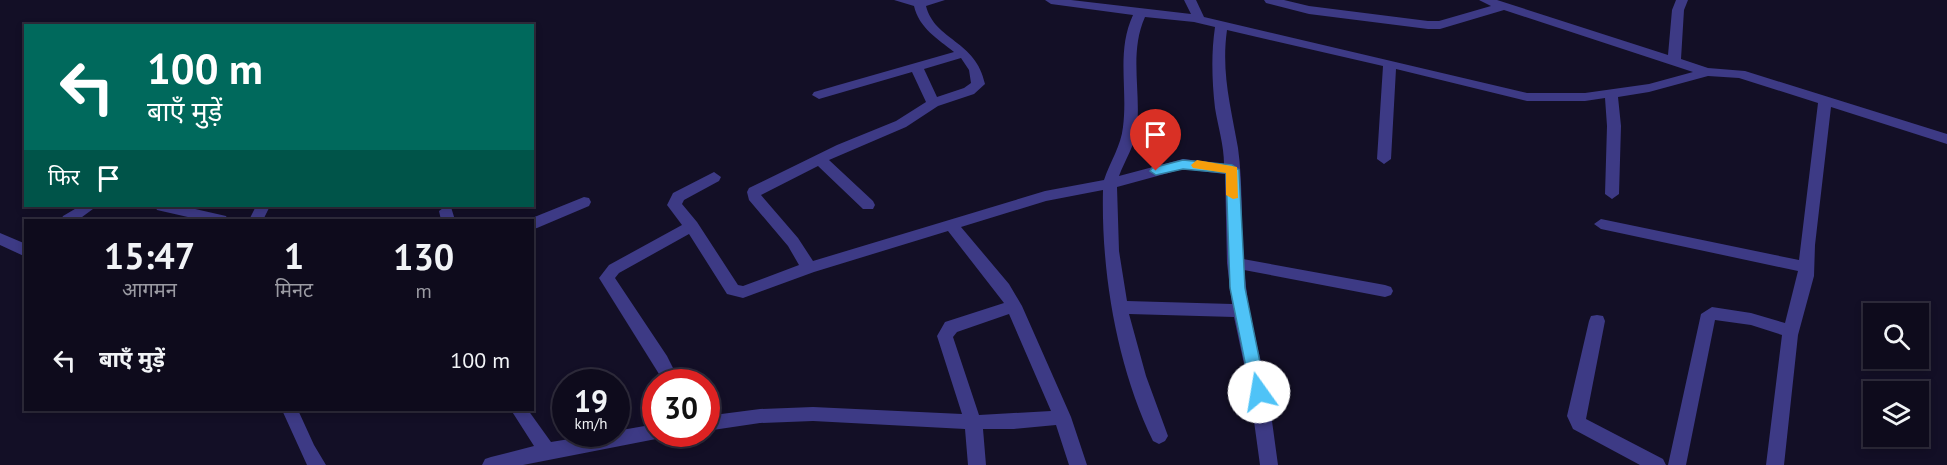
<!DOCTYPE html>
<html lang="hi">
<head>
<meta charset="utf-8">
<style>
  body { margin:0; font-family:"PT Sans","Noto Sans Devanagari",sans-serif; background:#1c1929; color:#f1f3f6; height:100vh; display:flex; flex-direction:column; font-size:22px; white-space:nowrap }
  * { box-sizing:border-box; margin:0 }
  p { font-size:20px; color:#9b9ba3 }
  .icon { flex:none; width:33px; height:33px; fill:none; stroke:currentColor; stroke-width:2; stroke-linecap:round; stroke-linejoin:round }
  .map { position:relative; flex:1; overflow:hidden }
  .panel { position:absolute; left:24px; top:219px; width:510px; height:192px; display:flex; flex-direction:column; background:#0e0b1c; border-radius:0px; box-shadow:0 3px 9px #0003,0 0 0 2px #2e2b3b }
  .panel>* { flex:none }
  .top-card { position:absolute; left:24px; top:24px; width:510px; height:183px; border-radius:0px; box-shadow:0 3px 9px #0003,0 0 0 2px #2e2b3b; background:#00695c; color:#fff; overflow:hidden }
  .tools { position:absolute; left:1863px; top:303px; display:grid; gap:12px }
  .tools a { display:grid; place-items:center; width:66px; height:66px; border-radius:0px; background:#0e0b1c; box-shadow:0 3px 9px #0003,0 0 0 2px #2e2b3b; font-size:30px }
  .speed { position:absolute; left:552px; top:369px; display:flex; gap:12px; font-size:30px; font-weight:700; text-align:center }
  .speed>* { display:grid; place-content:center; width:78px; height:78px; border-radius:50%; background:#0e0b1c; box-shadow:0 3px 9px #0003,0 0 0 2px #2e2b3b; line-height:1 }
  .speed small { font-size:15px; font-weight:400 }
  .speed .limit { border:9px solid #d22; background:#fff; color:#111 }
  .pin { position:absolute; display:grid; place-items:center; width:51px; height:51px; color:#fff; margin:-62px -26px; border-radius:50% 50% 50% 0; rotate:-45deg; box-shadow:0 0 6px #0007 }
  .pin .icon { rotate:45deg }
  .me { position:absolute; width:66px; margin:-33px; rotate:347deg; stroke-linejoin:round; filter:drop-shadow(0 0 4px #0008) }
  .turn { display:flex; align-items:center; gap:21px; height:126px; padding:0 24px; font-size:27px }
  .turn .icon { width:78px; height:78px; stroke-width:2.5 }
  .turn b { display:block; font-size:42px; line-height:51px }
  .then { display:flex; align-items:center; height:57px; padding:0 24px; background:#0003; gap:12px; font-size:22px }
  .eta { display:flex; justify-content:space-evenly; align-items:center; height:102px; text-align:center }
  .eta b { font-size:36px; font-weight:600; line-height:42px }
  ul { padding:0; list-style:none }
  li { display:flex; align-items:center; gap:18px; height:78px; padding:0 24px }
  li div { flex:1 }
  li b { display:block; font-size:22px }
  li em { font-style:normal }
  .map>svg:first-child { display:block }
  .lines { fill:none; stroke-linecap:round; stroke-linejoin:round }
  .minor { fill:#3d3a85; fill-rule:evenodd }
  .route { fill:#4fc3f7; stroke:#337fa1; stroke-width:1.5 }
  .slow { fill:#f59e0b }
</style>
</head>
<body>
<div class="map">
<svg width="1947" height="465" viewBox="0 0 1947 465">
  <rect width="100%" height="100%" fill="#130f26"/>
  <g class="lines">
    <!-- minor -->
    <path class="minor" d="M894 0H945L926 6C935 41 976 40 985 84L974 94 938 106 906 127 829 160 873 201 875 205 873 209H863L818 166 761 195 798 238 813 261 1045 191 1104 180C1110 162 1121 146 1123 127 1128 88 1116 52 1133 15L1051 4 1045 0H1071L1191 14 1184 0H1196L1204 17 1527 93H1585L1649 84 1693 72 1504 10 1440 29H1428L1309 14 1266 3 1264 0H1284L1309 6 1428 21H1439L1491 6 1479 0H1497L1668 55 1672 10 1676 0H1688L1684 10 1681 59 1708 68 1745 71 1947 134V144L1831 107 1815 245 1814 276 1798 335 1784 465H1766L1782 335 1751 325 1715 320 1686 465H1668L1701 314 1712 307 1751 313 1785 323 1798 271 1601 229 1594 224 1601 219 1799 260 1818 103 1739 78 1708 76 1649 92 1618 97 1621 126 1619 194 1612 199 1605 194 1607 126 1605 98 1585 101H1527L1396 69 1391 159 1384 164 1377 159 1383 66 1227 30C1221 73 1231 107 1238 148 1243 184 1241 223 1243 259L1385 285 1391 287 1393 291 1391 295 1385 297 1244 270 1249 311 1268 392 1278 465H1260L1250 392 1234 317 1129 314 1146 376 1168 436 1165 441 1159 444 1153 441C1117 367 1101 273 1103 190L1046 201 961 227 1009 284 1022 306 1071 417 1087 465H1069L1056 425 1014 429H983L986 465H968L965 429 813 421 760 423 706 431V416L760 409 813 407 962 414 937 336 945 322 1004 303 948 231 814 272 743 298 727 294 689 234 619 273 615 278 667 356 680 382H664L599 278 609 265 682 225 667 205 673 193 714 172 721 177 719 181 684 200 682 204 697 222 738 285 743 286 799 265 788 246 749 200 747 192 749 188 837 145 896 121 926 102 912 72 819 99 812 95 814 92 954 52C938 39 919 28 914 6ZM1145 17 1194 22 1215 27C1211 54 1212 81 1215 108 1218 127 1224 145 1224 164L1183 159 1119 176C1125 160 1135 145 1137 128 1141 90 1129 53 1145 17ZM961 58 969 70 971 83 964 88 937 97 924 69ZM1183 169 1225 174 1227 263 1232 304 1127 301 1119 251 1117 187ZM1009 314 1051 411 979 415 953 337 957 332Z
      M584 197 589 198 591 202 589 206 537 228 532 229V220H527Z
      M80 206H97L78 220H61L63 216Z
      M155 206H182L226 216 228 220H201L157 210Z
      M256 206H270L263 220H249Z
      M446 206 451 207 455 220H441L439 211Z
      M0 233 26 244V257L0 245Z
      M1597 315 1603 316 1605 321 1586 419 1663 459 1666 465H1640L1573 429 1567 416 1589 321 1591 316Z
      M282 410H298L314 445 326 465H307Z
      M511 410H528L551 442 600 434H616V431L656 424V434H664L656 439 523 465H482L485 459 491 457 534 446Z"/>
  </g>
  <!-- route -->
  <path class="route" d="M1183 160 1232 165 1239 170 1245 288 1266 392 1259 398 1251 392 1230 288 1226 173 1183 169 1156 175 1150 171 1152 168Z"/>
  <!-- slow -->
  <path class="slow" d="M1197 160 1237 167 1238 198 1233 199 1226 195V173L1193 168 1191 165Z"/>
</svg>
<div class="tools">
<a><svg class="icon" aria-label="search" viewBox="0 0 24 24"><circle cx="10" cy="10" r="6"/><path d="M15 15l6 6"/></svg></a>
<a><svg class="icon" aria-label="layers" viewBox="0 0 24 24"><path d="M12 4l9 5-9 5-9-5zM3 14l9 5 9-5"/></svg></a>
</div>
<div class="speed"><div>19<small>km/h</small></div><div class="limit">30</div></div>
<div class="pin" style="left:1156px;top:171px;background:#d93025"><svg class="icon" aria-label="arrive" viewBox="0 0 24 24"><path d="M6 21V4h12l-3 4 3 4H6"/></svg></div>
<svg class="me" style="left:1259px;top:392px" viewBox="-20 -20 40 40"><circle r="19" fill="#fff"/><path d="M0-13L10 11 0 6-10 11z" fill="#4fc3f7"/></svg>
<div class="top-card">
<div class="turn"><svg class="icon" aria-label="left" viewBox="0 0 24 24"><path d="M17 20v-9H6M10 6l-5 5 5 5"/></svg><div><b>100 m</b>बाएँ मुड़ें</div></div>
<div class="then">फिर<svg class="icon" aria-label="arrive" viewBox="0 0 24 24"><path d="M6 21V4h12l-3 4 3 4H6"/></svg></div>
</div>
<section class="panel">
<div class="eta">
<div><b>15:47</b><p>आगमन</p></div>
<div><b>1</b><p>मिनट</p></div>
<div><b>130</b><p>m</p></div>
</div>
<ul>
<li><svg class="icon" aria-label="left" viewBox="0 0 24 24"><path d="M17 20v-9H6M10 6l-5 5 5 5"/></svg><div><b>बाएँ मुड़ें</b></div><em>100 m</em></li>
</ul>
</section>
</div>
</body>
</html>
